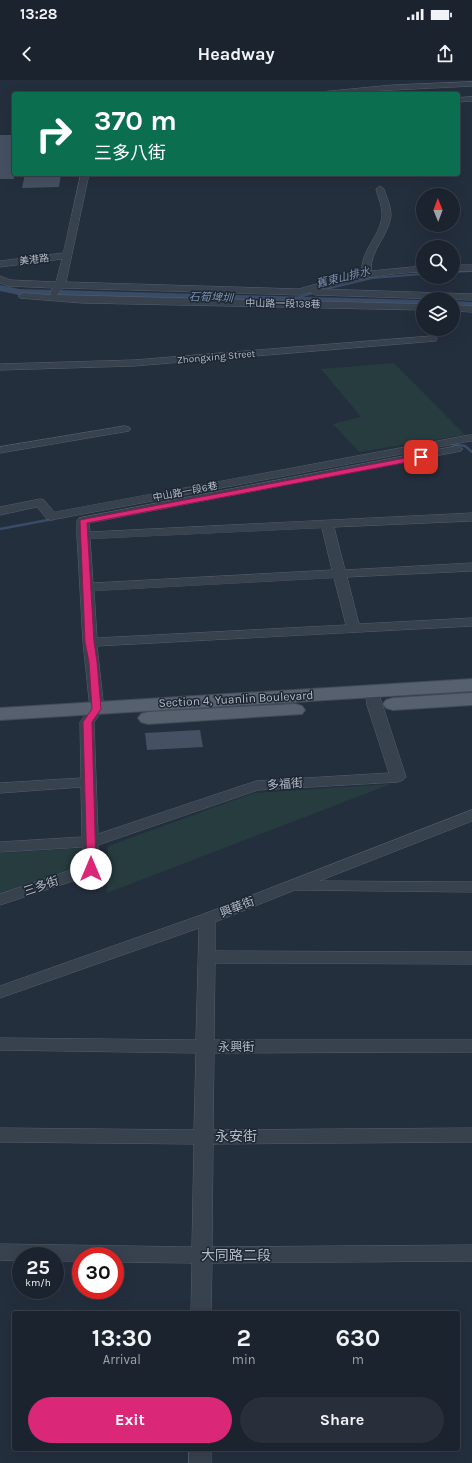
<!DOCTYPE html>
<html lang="en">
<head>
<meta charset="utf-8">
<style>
  body { margin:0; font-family:Karla,"Noto Sans TC",sans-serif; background:#282f3a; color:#f1f3f6; height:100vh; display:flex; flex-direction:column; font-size:15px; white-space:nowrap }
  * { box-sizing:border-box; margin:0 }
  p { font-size:13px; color:#a0a4aa }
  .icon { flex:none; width:22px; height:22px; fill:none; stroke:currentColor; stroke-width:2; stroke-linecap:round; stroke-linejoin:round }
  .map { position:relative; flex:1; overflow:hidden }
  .panel { position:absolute; left:12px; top:1231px; width:448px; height:140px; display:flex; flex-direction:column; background:#1b232e; border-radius:4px; box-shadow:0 4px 16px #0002,0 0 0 1px #39404a }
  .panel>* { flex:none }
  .top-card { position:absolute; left:12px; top:12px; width:448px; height:84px; border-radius:4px; box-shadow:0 4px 16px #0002,0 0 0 1px #39404a; background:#0b6e4f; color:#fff; overflow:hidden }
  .needle { width:26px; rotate:359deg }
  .fabs { position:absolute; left:416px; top:108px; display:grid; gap:8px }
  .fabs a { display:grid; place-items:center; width:44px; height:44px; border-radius:50%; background:#1b232e; box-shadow:0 4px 16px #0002,0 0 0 1px #39404a; font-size:20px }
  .speed { position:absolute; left:12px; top:1167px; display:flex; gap:8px; font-size:20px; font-weight:700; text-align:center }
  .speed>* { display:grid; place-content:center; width:52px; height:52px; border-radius:50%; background:#1b232e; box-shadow:0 4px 16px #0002,0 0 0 1px #39404a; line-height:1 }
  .speed small { font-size:10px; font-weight:400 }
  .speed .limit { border:6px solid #d22; background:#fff; color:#111 }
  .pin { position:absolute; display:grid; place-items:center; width:34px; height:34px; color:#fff; margin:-17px; border-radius:8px; box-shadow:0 2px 6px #0006 }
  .me { position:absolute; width:44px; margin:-22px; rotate:0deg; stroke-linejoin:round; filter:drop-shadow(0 0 3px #0008) }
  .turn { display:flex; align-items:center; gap:14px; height:84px; padding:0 16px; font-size:18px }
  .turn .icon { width:52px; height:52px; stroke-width:2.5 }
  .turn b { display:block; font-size:28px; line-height:34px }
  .eta { display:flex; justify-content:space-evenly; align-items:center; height:68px; text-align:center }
  .eta b { font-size:24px; font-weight:700; line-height:28px }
  .action { display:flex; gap:8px; margin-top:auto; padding:8px 16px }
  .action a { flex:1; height:46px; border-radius:24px; background:#db2777; color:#fff; font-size:16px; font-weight:700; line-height:46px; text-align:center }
  .action a+a { background:#282f3a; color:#f1f3f6 }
  .status { display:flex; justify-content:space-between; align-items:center; height:28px; padding:0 20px; background:#1b232e; direction:ltr }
  .status svg { height:11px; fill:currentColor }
  header { display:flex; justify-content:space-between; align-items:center; height:52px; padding:0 16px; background:#1b232e; font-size:18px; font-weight:700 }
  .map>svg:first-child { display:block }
  .green { fill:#263c3f }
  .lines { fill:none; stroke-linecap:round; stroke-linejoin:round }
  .stream-far1 { stroke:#394c67; stroke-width:2 }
  .stream { stroke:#394c67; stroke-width:2.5 }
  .canal { fill:#394c67; fill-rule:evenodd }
  .building { fill:#455162 }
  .minor-casing { stroke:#565f6c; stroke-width:1 }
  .major-casing { stroke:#414a57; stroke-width:2 }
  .minor { fill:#38414e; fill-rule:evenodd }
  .major { fill:#56606e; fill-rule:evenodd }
  .route { fill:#db2777; stroke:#8e194d }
  .labels { text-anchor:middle; stroke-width:3; stroke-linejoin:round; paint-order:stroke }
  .far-street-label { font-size:10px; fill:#b4bcc9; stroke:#1d2633 }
  .far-water-label { font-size:11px; font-style:italic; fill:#7c92b1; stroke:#1d2633 }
  .street-label { font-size:12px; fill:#b4bcc9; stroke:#1d2633 }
  .near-street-label { font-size:14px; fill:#b4bcc9; stroke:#1d2633 }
</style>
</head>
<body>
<div class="status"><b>13:28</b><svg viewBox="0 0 49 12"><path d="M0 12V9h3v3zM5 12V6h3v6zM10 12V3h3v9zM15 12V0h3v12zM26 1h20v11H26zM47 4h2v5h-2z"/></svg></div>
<header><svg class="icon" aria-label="back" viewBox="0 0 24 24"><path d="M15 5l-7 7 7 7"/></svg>Headway<svg class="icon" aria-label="share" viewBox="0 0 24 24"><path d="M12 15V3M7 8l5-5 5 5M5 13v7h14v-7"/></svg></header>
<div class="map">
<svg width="472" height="1383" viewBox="0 0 472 1383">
  <rect width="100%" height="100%" fill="#242f3e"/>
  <!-- green -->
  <path class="green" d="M394 283 465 355 359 372 333 344 361 337 321 289Z
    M391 704 107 813 108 766 254 713Z
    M82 768 87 769V785L0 815V773Z"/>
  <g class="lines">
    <!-- stream-far1 -->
    <path class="stream-far1" d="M453 192 472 191
      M322 210 372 198 423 194
      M293 219 316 212"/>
    <!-- stream -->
    <path class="stream" d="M292 219 296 218
      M450 364 465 366 472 372
      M0 449 53 439"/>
    <!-- canal -->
    <path class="canal" d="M0 205 19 209 423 220V226L19 215 0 211Z
      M453 221 472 222V228L453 227Z"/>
  </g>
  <!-- building -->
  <path class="building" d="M0 55H14V99H0Z
    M25 94H61L59 107 22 108Z
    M200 650 203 667 147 670 145 653Z"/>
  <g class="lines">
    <defs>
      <path id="minor" d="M472 2V6L316 14 320 12 393 5Z
        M472 17V21L458 22V18Z
        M81 94H89L66 202 299 209 344 196 362 193C360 171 379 158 382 137 383 127 378 118 376 109L380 106 384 109C387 118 391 127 391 136 388 157 370 170 371 191L423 186V192C388 193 354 199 320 209L472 214V220L315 215 310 212 300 215 63 208 57 215 423 224V230L82 223 20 218 18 216 23 213 51 215 50 213 53 208 8 206 0 203V196L10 200 56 202 62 179 0 187V181L63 173Z
        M453 185H472V191H453Z
        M453 225 472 226V232L453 231Z
        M432 256 436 257 437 259 436 261 134 286 0 290V284L134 280Z
        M125 346 129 347 131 349 129 351 0 373V367Z
        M470 355H472V361H470L51 440 47 439 37 427 0 435V427L40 419 44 420 54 432Z
        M457 366 463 369 461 371 89 443 90 452 472 433V441L334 447 345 490 472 483V491L347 497 359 544 472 538V546L97 566 104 629 94 642 98 754 256 701 389 693 367 625 365 611 367 608H377L406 697 403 700 398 702 258 710 98 765 99 789 97 793 0 825V814L83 786V767L0 772V762L82 757 81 707 0 713V703L81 698 80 642 90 629 83 562 77 456V441L79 438ZM322 448 332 490 93 503 90 459ZM334 498 346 545 97 558 94 511Z
        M472 730V741L319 801 472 802V812L295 810 215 842V871L472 872V884L215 883 214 960H472V972L214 973 213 1050 472 1048V1062L213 1064 212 1167 472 1165V1181L212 1183 211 1233H191L192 1183 115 1182V1176H81V1181H55V1176H21V1181L0 1180V1164L192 1167 194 1064 0 1062V1048L194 1050 196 973 0 970V958L196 960 199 848 0 918V906L201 835Z
        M189 1369H211V1383H189Z"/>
      <path id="major" d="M472 599V611L0 640V628Z
        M472 613V625L393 630 386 628 383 624 386 620 393 618Z
        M295 624 302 626 305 630 302 634 148 644 141 642 138 638 141 634 148 632Z"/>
    </defs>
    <!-- minor casing -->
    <use href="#minor" class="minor-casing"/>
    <!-- major casing -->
    <use href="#major" class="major-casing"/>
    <!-- minor -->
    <use href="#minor" class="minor"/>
    <!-- major -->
    <use href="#major" class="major"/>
  </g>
  <!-- route -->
  <path class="route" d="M421 375 425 377 424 379 87 443 94 562 97 582 101 629 92 642 96 789 91 792 87 791 83 642 92 629 89 582 85 562 80 440Z"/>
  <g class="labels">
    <!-- far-street labels -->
    <g class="far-street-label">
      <text transform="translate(34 179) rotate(-7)" y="4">美港路</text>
      <text transform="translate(283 223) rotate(1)" y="4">中山路一段138巷</text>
      <text transform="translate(216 276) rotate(-5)" y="4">Zhongxing Street</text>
      <text transform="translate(185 411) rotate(-11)" y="4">中山路一段6巷</text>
    </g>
    <!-- far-water labels -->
    <g class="far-water-label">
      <text transform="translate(343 197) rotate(-14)" y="4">舊東山排水</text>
      <text transform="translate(211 217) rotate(2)" y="4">石筍埤圳</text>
    </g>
    <!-- street labels -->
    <g class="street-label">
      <text transform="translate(236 619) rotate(-3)" y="4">Section 4, Yuanlin Boulevard</text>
      <text transform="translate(285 704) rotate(-4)" y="4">多福街</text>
      <text transform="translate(41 806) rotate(-19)" y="4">三多街</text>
      <text transform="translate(237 827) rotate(-21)" y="4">興華街</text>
      <text x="236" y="971">永興街</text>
    </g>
    <!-- near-street labels -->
    <g class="near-street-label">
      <text x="236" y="1061">永安街</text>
      <text x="236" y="1180">大同路二段</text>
    </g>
  </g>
</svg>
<div class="fabs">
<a><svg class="needle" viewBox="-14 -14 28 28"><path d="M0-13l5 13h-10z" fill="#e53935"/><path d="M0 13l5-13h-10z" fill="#a0a4aa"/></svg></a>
<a><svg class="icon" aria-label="search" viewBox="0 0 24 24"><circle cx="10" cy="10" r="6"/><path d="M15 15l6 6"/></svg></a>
<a><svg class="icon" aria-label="layers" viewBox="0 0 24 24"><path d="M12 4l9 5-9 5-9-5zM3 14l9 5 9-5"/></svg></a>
</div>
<div class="speed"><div>25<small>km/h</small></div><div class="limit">30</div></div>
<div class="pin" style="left:421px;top:377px;background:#d93025"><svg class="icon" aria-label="arrive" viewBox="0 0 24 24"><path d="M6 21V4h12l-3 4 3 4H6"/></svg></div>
<svg class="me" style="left:91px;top:789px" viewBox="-20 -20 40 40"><circle r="19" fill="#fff"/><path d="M0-13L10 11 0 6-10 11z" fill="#db2777"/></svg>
<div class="top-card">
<div class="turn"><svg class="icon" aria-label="right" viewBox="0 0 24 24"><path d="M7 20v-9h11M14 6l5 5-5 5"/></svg><div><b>370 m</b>三多八街</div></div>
</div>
<section class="panel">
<div class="eta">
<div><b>13:30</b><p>Arrival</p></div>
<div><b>2</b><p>min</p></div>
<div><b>630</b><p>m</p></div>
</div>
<div class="action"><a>Exit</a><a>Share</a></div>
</section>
</div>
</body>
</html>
